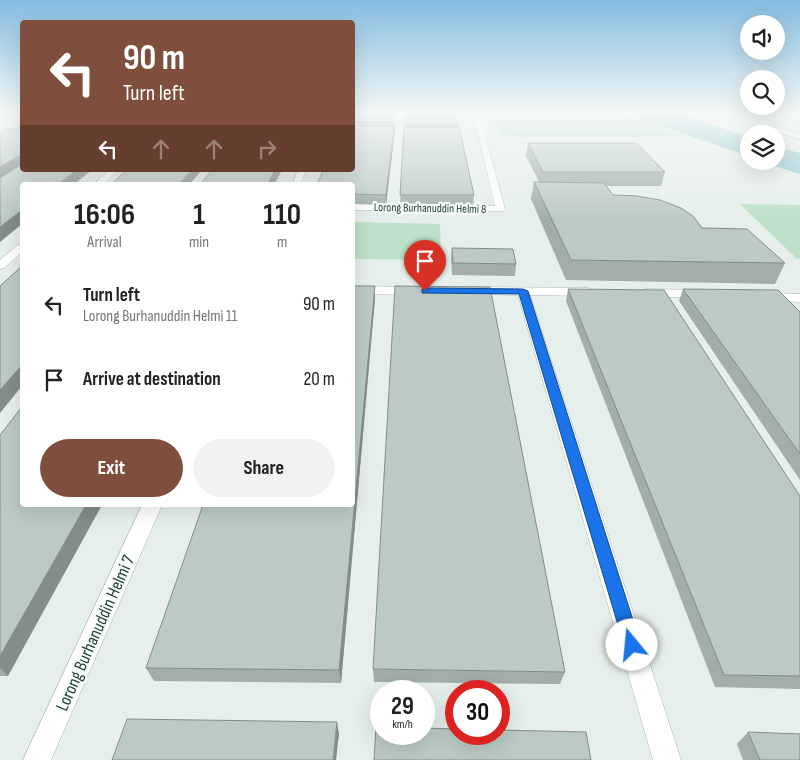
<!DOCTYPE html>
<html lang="en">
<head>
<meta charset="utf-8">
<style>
  body { margin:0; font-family:"Sofia Sans Condensed",sans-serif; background:#f2f2f2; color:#222; height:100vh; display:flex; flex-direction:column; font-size:19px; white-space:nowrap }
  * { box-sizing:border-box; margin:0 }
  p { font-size:16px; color:#767676 }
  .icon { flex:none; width:28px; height:28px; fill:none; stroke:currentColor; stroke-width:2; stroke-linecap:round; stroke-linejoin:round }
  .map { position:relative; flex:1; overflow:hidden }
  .drawer { position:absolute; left:20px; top:182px; width:335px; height:325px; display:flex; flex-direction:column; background:#fff; border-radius:5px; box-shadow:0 5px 20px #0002 }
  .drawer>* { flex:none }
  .guide { position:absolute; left:20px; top:20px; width:335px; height:152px; border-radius:5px; box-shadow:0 5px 20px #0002; background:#804e3d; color:#fff; overflow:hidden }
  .fabs { position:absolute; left:740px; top:15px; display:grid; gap:10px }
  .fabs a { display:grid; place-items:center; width:45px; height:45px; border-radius:50%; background:#fff; box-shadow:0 5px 20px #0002; font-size:25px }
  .speed { position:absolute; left:370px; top:680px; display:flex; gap:10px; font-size:25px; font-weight:700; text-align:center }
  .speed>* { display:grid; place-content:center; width:65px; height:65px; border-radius:50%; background:#fff; box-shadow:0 5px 20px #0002; line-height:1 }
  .speed small { font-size:12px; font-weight:400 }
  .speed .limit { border:8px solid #d22; background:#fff; color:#111 }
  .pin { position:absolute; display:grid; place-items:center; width:42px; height:42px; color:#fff; margin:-51px -21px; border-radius:50% 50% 50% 0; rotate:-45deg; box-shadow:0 0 5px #0007 }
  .pin .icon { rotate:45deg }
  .me { position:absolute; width:55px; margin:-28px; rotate:343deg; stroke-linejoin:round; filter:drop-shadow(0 0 4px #0008) }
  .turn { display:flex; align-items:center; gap:18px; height:105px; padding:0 20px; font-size:22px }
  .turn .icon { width:65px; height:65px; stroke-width:2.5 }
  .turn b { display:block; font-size:35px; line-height:42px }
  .lanes { display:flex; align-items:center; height:48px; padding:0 20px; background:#0003; justify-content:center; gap:25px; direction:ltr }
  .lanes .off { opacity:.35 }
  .eta { display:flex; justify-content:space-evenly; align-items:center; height:85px; text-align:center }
  .eta b { font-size:30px; font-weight:700; line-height:35px }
  .action { display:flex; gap:10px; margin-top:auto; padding:10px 20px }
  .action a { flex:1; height:58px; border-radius:30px; background:#804e3d; color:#fff; font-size:20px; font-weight:700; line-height:58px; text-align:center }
  .action a+a { background:#f2f2f2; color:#222 }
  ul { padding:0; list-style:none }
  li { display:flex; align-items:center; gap:15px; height:75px; padding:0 20px }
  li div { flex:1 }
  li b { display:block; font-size:19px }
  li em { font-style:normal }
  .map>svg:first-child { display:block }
  .green { fill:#bfe0c8 }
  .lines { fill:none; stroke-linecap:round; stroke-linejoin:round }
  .river { fill:#8ec9d4; fill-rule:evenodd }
  .minor-casing { stroke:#a8b8b2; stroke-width:1 }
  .minor { fill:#fff; fill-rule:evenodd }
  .wall { fill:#a1aea9 }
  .shaded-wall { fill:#838d89 }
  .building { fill:#bbcac4; stroke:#838d89 }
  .route { fill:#1a73e8; stroke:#114b97 }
  .labels { text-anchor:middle; stroke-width:4.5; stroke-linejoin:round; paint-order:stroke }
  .far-street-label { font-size:12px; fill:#24423a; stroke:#f7fbf9 }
  .near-street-label { font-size:18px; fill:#24423a; stroke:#f7fbf9 }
</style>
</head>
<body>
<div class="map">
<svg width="800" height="760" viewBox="0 0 800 760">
  <rect width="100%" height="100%" fill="#e6efeb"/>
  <!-- green -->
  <path class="green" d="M491 113H622L685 137H501Z
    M740 204 800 205V259H797Z
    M353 222 440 224 441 260 353 259Z"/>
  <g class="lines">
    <!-- river -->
    <path class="river" d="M636 113H676L749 137V156L640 119Z
      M776 147 800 153V174L765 163 764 161H776Z"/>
    <defs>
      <path id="minor" d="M473 113H479L505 209 503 211 352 210V204L495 206Z
        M718 113H729L800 135V139Z
        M22 114V118L0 129V124Z
        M110 170H119L102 185H93Z
        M298 170H306L300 185H292Z
        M22 244V252L4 268 0 269V260L18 245Z
        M352 286 416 287 422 291 416 295 352 294Z
        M471 287 588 288 594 292 588 296 530 295 681 760H653L518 295 467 294 465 291Z
        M646 289 701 290 707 294 701 298 642 296 640 293 642 290Z
        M766 293 800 294V302L762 300 760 297Z
        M142 505H162L51 760H23Z"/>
    </defs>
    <!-- minor casing -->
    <use href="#minor" class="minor-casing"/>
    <!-- minor -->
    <use href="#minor" class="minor"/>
  </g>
  <!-- wall -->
  <path class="wall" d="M352 113H396L394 125H395V129L386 205 352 204Z
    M404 122H458V126L474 195 473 206 400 205Z
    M528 143 665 172 661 186H606L613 195 702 228 785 263 775 284 566 280 531 199 534 182H539L526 156Z
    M452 248 516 264 515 276 452 275 451 260Z
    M568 289 800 496V689L715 687 566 301Z
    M683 289 800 312V480L679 301Z
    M375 298 341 683 154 681 146 668Z
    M0 435 8 676H0Z
    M373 669 565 672 560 684 374 682Z
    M748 732 800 760H743L737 744Z"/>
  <!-- shaded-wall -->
  <path class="shaded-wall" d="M395 125V129L386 205V195Z
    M22 154V165L0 180V167Z
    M77 170H92L73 185H57Z
    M192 170H202L189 185H178Z
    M275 170H282L274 185H267Z
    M22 210V224L0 242V227Z
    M375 286V298L341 683 339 670Z
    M22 365V386L0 413V390Z
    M86 505H102L8 676 0 668V656Z
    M337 722 339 734 336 760H333Z"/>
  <!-- building -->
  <path class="building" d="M352 113H395L394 122H352Z
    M405 113H456L458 122H404Z
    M352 125H395L394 130V126H352Z
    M22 126V129H16Z
    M352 126H394L386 195 352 194V185H317L323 170H352Z
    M404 126H458V127H404Z
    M404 127H459L474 195H400Z
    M7 129H22V154L0 167V133Z
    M528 143H636L665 172H543Z
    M22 164V170H77L57 185H22V210L0 227V178Z
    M127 170H192L178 185H110Z
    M212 170H275L267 185H200Z
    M534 182 604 183 613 195 637 196 660 200 681 208 693 216 702 228 747 229 785 263 571 260Z
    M452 248 513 249 516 264 453 263Z
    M22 266V365L0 390V286Z
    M352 286H375L339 670 146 668 203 505H352Z
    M395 286 490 287 565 672 373 669Z
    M568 289 664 290 800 496V676L724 675Z
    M683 289 778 290 800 312V454Z
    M22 407V505H86L0 656V435Z
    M127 719 337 722 333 760H112Z
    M376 727H381V734H424V728L456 729V734H499V730L586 732 591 760H374Z
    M748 732 800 734V760H760Z"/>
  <!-- sky -->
  <linearGradient id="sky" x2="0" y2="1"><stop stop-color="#84bce0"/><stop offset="0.51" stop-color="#f4f8f6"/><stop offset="1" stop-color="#f4f8f6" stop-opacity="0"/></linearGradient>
  <rect width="800" height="220" fill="url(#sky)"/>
  <!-- route -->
  <path class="route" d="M425 288 523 289 528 291 641 645 639 651 632 654 626 651 624 645 519 294 422 293V289Z"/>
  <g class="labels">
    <!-- far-street labels -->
    <g class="far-street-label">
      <text transform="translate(430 208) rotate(1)" y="4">Lorong Burhanuddin Helmi 8</text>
    </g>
    <!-- near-street labels -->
    <g class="near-street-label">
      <text transform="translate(95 633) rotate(-66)" y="6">Lorong Burhanuddin Helmi 7</text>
    </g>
  </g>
</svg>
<div class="fabs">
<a><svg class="icon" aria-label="sound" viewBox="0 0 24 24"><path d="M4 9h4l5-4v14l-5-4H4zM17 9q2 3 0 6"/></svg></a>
<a><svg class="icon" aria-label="search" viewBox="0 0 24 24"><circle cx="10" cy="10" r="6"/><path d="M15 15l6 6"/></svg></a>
<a><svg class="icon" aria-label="layers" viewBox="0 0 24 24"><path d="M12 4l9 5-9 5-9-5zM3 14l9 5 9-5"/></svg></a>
</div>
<div class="speed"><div>29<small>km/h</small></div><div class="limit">30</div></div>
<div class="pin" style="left:425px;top:291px;background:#d93025"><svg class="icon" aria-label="arrive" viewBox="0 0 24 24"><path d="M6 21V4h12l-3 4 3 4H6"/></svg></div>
<svg class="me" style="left:632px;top:645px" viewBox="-20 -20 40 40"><circle r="19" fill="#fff"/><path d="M0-13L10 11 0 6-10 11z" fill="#1a73e8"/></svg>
<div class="guide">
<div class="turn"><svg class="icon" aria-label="left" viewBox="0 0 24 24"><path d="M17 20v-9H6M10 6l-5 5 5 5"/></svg><div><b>90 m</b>Turn left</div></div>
<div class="lanes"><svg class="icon" aria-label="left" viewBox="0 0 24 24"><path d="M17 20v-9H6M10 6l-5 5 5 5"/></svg><svg class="icon off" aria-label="ahead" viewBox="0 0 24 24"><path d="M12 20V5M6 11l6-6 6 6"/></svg><svg class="icon off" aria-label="ahead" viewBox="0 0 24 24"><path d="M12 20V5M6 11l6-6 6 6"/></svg><svg class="icon off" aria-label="right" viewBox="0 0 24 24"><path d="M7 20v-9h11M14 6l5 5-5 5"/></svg></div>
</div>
<section class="drawer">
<div class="eta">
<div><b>16:06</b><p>Arrival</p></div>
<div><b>1</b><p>min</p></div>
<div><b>110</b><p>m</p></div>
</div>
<ul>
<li><svg class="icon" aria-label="left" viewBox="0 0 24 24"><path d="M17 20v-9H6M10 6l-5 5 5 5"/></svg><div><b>Turn left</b><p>Lorong Burhanuddin Helmi 11</p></div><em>90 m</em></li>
<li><svg class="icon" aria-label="arrive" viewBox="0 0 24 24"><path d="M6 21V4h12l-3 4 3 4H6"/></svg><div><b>Arrive at destination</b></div><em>20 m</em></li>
</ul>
<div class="action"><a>Exit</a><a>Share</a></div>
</section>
</div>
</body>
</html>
